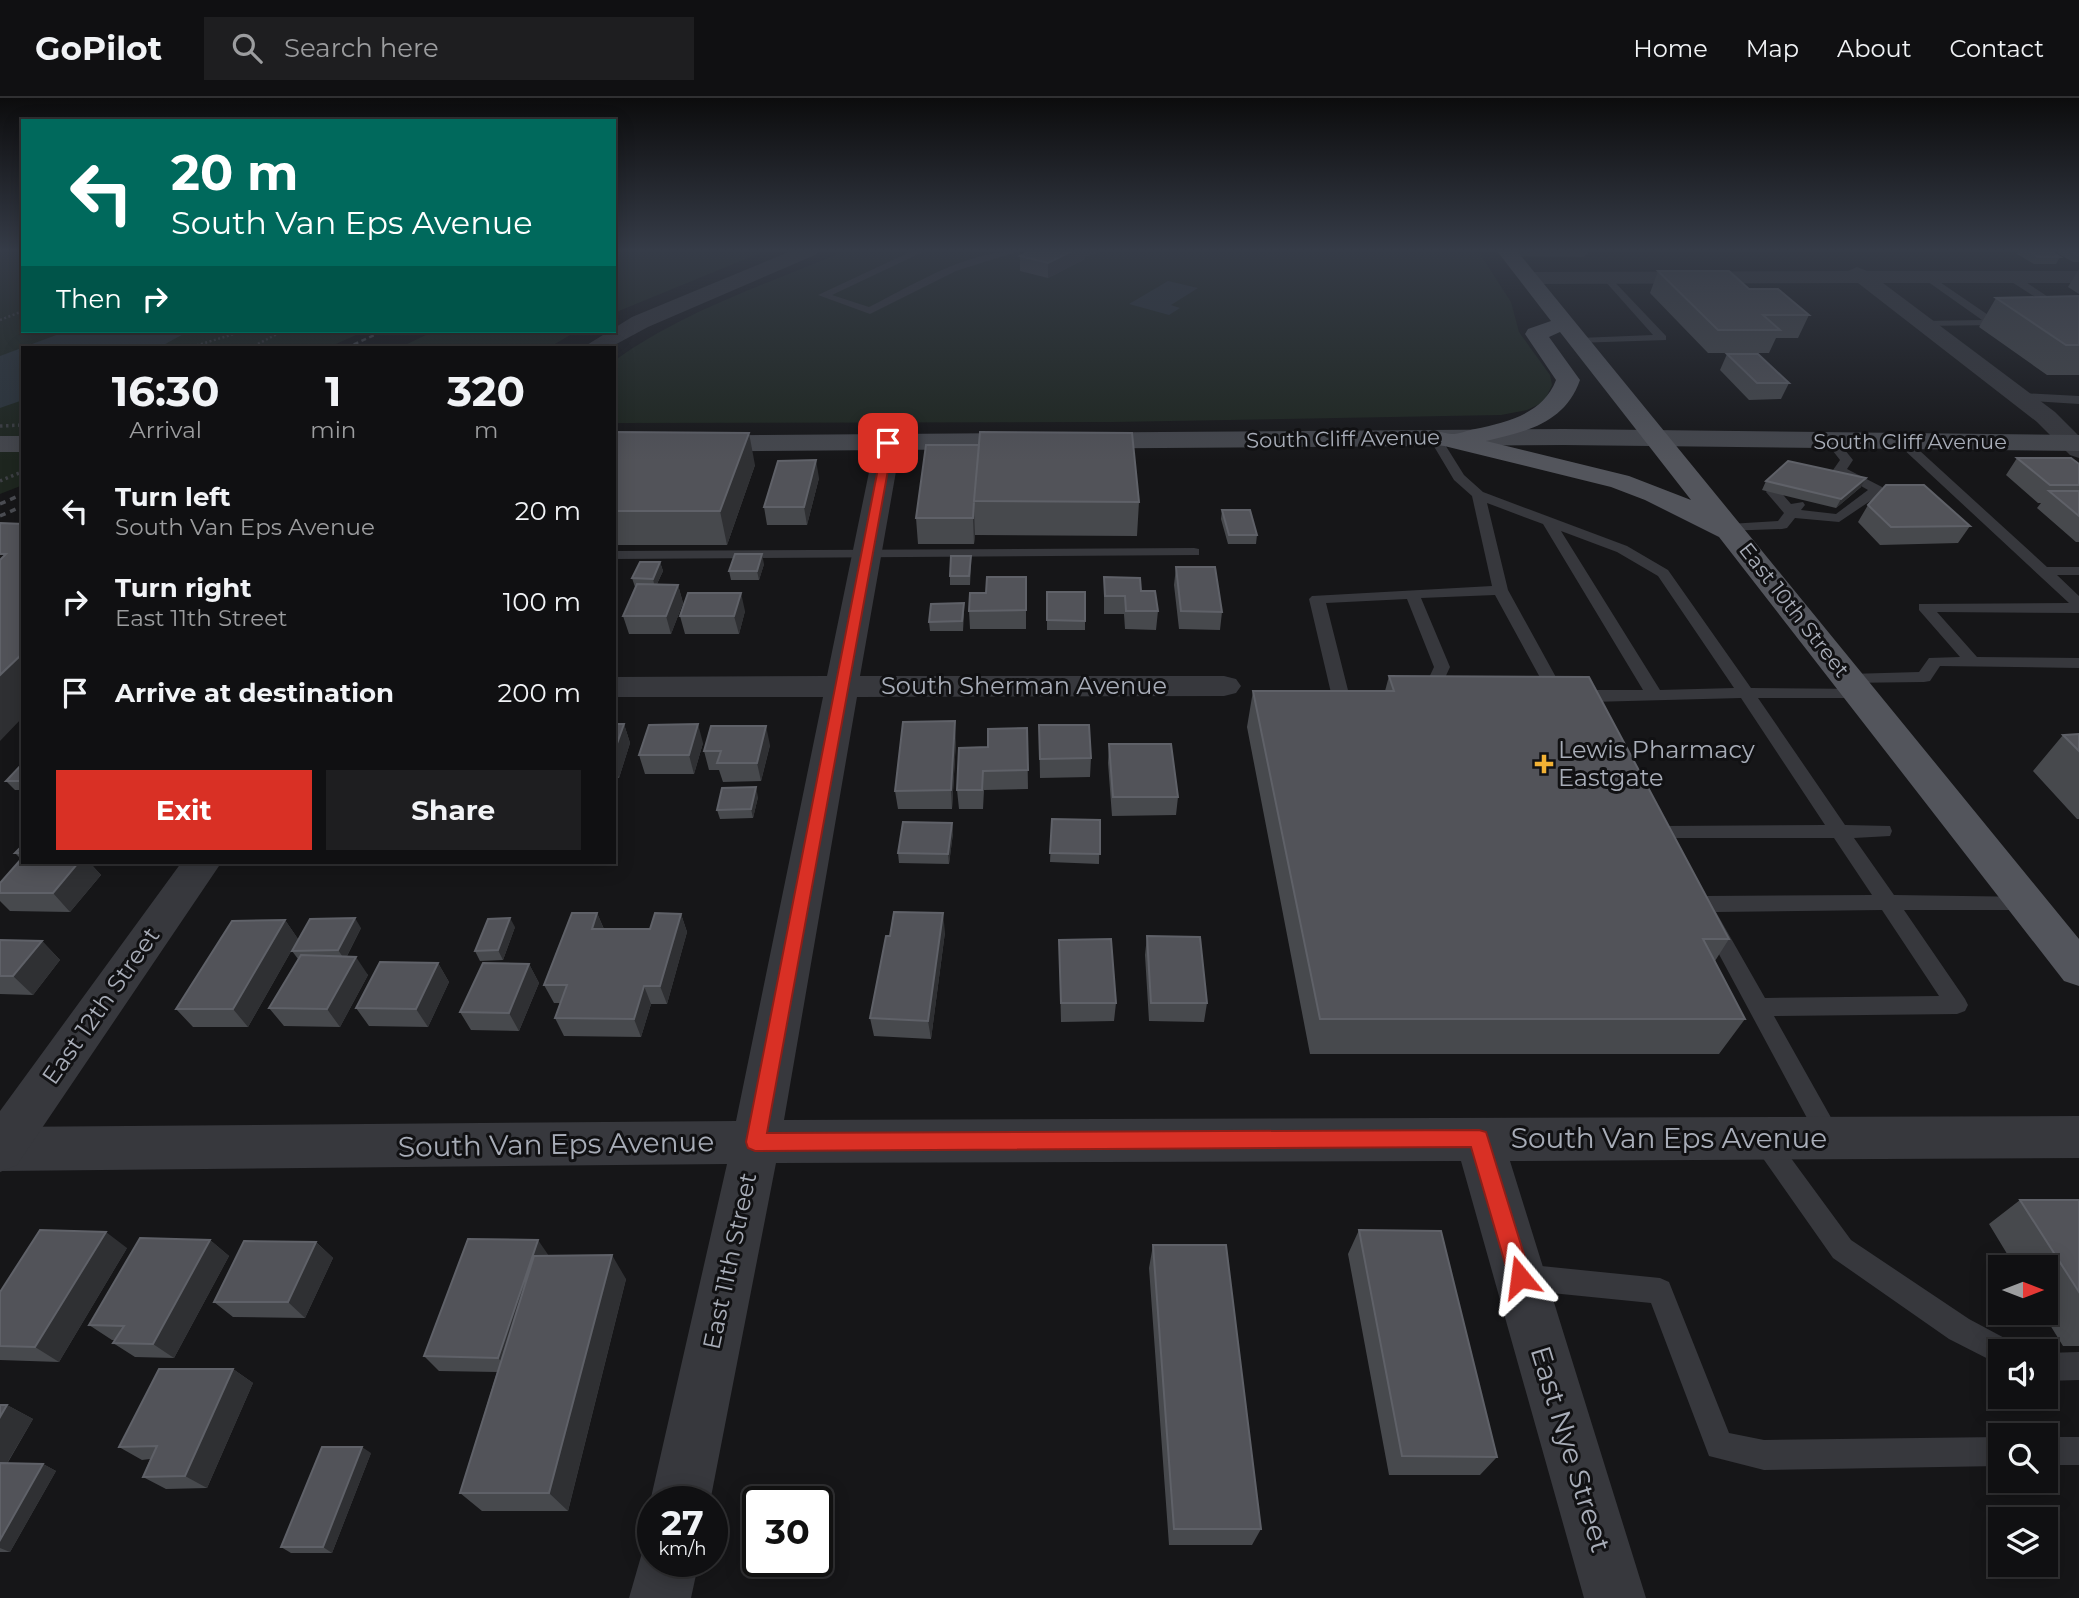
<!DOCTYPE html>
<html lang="en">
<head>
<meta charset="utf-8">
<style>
  body { margin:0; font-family:Montserrat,sans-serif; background:#1e1e20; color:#f1f3f6; height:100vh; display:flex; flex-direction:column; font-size:26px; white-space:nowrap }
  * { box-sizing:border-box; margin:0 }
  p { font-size:23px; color:#9c9d9f }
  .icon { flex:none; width:38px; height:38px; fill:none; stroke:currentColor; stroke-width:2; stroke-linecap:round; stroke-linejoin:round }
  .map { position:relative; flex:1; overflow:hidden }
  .sheet { position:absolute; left:21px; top:248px; width:595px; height:518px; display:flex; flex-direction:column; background:#101012; border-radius:0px; box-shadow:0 4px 18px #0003,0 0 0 2px #303032 }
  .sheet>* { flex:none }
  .hud { position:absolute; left:21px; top:21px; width:595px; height:214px; border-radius:0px; box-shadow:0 4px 18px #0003,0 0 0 2px #303032; background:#00695c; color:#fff; overflow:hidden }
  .needle { width:46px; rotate:90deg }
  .fabs { position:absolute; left:1988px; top:1157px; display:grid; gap:14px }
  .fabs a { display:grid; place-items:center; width:70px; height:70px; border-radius:0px; background:#101012; box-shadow:0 4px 18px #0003,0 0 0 2px #303032; font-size:35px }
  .speed { position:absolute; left:637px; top:1388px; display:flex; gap:14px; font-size:35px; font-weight:700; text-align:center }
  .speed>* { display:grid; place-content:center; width:91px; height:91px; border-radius:50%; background:#101012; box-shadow:0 4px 18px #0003,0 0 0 2px #303032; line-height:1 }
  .speed small { font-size:18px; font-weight:400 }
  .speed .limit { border:4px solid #111; border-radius:10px; background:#fff; color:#111 }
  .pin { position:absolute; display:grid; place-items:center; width:60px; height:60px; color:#fff; margin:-30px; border-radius:14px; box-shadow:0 4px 10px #0006 }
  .me { position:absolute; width:77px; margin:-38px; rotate:344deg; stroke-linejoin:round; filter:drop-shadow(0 0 5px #0008) }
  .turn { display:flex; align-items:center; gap:24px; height:147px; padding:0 35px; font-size:32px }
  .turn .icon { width:91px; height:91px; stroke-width:2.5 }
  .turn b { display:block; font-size:49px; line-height:60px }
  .then { display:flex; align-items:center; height:66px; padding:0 35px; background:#0003; gap:14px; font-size:26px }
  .eta { display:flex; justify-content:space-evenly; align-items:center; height:119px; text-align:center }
  .eta b { font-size:42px; font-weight:700; line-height:49px }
  .cta { display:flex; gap:14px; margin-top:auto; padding:14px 35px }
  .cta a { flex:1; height:80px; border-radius:0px; background:#d93025; color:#fff; font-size:28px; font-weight:700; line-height:80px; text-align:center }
  .cta a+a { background:#1e1e20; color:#f1f3f6 }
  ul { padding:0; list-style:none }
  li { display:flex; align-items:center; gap:21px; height:91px; padding:0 35px }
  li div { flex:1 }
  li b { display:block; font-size:26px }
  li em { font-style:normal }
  header { display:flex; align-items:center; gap:42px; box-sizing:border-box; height:98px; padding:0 35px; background:#101012; border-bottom:2px solid #303032 }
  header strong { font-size:33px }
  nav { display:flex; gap:38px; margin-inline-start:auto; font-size:24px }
  .search { width:490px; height:63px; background:#1e1e20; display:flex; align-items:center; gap:18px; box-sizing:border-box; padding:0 24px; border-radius:0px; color:#9c9d9f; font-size:26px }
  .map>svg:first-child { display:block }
  .green { fill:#1e261f }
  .water { fill:#2c353c }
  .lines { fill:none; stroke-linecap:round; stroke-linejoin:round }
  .path-far1 { stroke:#3d3f44; stroke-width:2.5; stroke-dasharray:2 2.5; stroke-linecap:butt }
  .path { stroke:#3d3f44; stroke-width:3.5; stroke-dasharray:2.5 3.5; stroke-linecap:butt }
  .service { fill:#37383d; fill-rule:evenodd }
  .minor { fill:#37383d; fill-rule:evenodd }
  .tertiary { fill:#37383d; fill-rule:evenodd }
  .secondary { fill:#45474d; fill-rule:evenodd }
  .primary { fill:#53555c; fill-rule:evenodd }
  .rail-far1 { stroke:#4a4c52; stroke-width:2.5; stroke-dasharray:5 3.5; stroke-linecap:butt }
  .rail { stroke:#4a4c52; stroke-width:3.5; stroke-dasharray:6 5; stroke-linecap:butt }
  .path-bridge { stroke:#3d3f44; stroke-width:3.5; stroke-dasharray:2.5 3.5; stroke-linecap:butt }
  .wall { fill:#47494d }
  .shaded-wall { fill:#2f3033 }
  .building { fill:#525359; stroke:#5f6168; stroke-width:2 }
  .route { fill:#d93025; stroke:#8d1f18; stroke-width:2 }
  .poi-dot { fill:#f2b134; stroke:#111113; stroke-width:2.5 }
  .labels { text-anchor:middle; stroke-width:6; stroke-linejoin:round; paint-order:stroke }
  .far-street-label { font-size:21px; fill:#a8adb8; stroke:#111113 }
  .street-label { font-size:24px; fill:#a8adb8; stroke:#111113 }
  .poi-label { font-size:24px; fill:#a8adb8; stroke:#111113; text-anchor:start }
  .near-street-label { font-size:28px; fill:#a8adb8; stroke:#111113 }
</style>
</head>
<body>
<header>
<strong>GoPilot</strong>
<div class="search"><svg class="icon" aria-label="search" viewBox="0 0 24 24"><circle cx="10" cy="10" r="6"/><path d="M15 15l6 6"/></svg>Search here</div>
<nav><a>Home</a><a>Map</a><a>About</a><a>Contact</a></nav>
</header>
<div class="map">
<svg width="2079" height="1500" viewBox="0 0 2079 1500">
  <rect width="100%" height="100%" fill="#161618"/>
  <!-- green -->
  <path class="green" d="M0 153H23V233H365L327 250H23V387L0 396Z
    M614 153H765L614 215Z
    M845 153H1478L1511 204 1519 234 1550 277 1552 287 1544 304 1527 312 1501 317 1114 324 614 325V263C683 213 767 186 845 153Z
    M434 233H577L548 250H399Z"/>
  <!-- water -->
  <path class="water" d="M1168 183 1198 190 1171 207 1180 210 1169 217 1129 206Z
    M67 233H189L158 250H23V302L0 310V258Z"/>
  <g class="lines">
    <!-- path-far1 -->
    <path class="path-far1" d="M0 222 23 213
      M188 250 244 233
      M250 250 283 233"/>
    <!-- path -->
    <path class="path" d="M0 383 19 375"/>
    <!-- service -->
    <path class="service" d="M912 153H925L832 197 869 209C915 186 966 153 1019 153L956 173 870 216 818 197Z
      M1509 153H1586L1588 156 1583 159 1506 158Z
      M1928 176 1997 223V227L1920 228 1919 226 1924 223 1982 222 1924 181 1923 179Z
      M2011 176 2015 177 2068 212 2059 214 2007 181 2006 179Z
      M1608 177 1666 238V242L1575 245 1573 243 1579 240 1653 237 1604 182 1603 180Z
      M2021 295 2079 298V306L2017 302V296Z
      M1431 337H1439L1464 377 1483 394 1627 448 1668 472 1751 590 1866 591 1868 595 1866 599 1860 600H1758L1845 727 1890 728 1892 733 1890 738 1854 740 1894 797 2033 799 2036 804 2033 809 2026 812H1904L1965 901 1968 907 1965 913 1957 916 1774 918 1838 1032 1842 1040 1838 1048 1830 1051 1822 1048 1692 806 1695 801 1702 798 1872 797 1834 740H1657L1654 735 1657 730 1664 728 1825 727 1741 600 1591 604 1569 600 1567 596 1569 592H1643L1543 426 1487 405 1508 492 1563 592 1561 596H1549L1495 497 1421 500 1450 569 1444 582 1454 583 1456 587 1454 591 1433 593 1425 588 1434 569 1407 501 1326 505 1353 612 1344 617 1335 612 1309 501 1312 498 1492 488 1472 398 1454 382 1429 340ZM1561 433 1617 454 1658 478 1734 590 1660 592ZM1882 812 1939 898 1765 900 1716 814Z
      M1832 340 1836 341 1853 362 1847 371 1882 389V395L1839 424 1795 420 1787 430 1782 431 1724 433 1722 430 1729 426 1778 423 1784 415 1766 394 1768 391H1778L1791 406 1803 404 1805 407 1801 412 1836 416 1868 392 1833 372 1840 362 1826 344Z
      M1900 342H1908L2047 469H2079V477H2057L2079 498V515L1937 514 1977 559 2079 560V570L1940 568 1930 583 1924 584 1843 585 1841 581 1843 577 1849 576 1919 574 1929 560 1960 559 1919 512V506L2069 505 1900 348Z
      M1194 450 1199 451V457L614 461V453Z
      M1763 1030 1771 1033 1851 1142 1969 1221 2010 1243 2014 1253H2000V1267L1949 1241 1833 1160 1755 1049 1751 1041 1755 1033Z
      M1521 1166 1660 1180 1669 1184 1729 1335 1764 1342 2000 1339V1368L1764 1372 1709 1358 1651 1205 1521 1192 1512 1188 1508 1179 1512 1170Z
      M2079 1254V1282L2046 1283V1255Z
      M2046 1339H2079V1367H2046Z"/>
    <!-- minor -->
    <path class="minor" d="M1857 169 1867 173H2079V185H1883L2055 314 2079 338V360L2070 357 2037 324 1858 185 1529 186 1519 180 1529 174 1848 173Z
      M888 337 897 340 901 345 860 578H1224L1236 581 1241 588 1236 595 1224 598 857 599 784 1022 2079 1018V1060L1510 1063 1646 1500H1584L1461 1063 776 1065 710 1404H653V1410L650 1404 727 1066 0 1073V1029L736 1023 823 599H614V579L827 578 875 345 879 340Z
      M653 1439V1463H699L691 1500H629L646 1441Z"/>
    <!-- tertiary -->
    <path class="tertiary" d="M791 153H818L815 157 648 229 609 250H582L632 219Z
      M181 765H221L17 1067 0 1074V1013Z"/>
    <!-- secondary -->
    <path class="secondary" d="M1564 331 2079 337V353L1564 347 614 354V338Z
      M0 338H23V354H0Z"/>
    <!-- primary -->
    <path class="primary" d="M1497 153H1517L2079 841V888L2064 883 1719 439 1645 402 1611 389 1432 345 1428 340 1432 335C1441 332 1445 336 1454 336 1459 336 1468 332 1475 331 1507 324 1543 316 1556 282L1525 236 1528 231 1551 223ZM1560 234 1691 402 1629 378 1486 343C1526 334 1565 325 1580 282L1549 239Z"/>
    <!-- rail-far1 -->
    <path class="rail-far1" d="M346 250 383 233"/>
    <!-- rail -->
    <path class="rail" d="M0 406 23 396
      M0 418 23 408"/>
    <!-- path-bridge -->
    <path class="path-bridge" d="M0 328 23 327"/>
  </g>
  <!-- wall -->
  <path class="wall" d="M1030 153H1100L1092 157 1085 158V161L1048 180 1020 173V158Z
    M2019 153H2050L2060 159 2056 166H2034L2017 156Z
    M2058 153H2079V164H2073L2057 155Z
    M2079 171V196L2068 189Z
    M1658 173 1749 191 1809 217 1798 240H1776L1769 255H1708L1650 195Z
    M2079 198V277H2047L1979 229 1996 200Z
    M1727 256 1789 285 1781 301 1749 302 1720 272Z
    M614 334 755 367 727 447H614Z
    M926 347 1139 404 1137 438 975 437 974 446H918L916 420Z
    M2017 360 2079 366V444H2076L2037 410 2041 405H2038L2006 377Z
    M819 380 807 427H767L764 409Z
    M1766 383 1861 389 1836 410 1762 392Z
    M1868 407 1970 428 1958 445 1880 447 1858 424Z
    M1222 412 1257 437 1256 446H1228L1221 421Z
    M660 464 663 473 657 486 678 487 683 505 671 536H629L623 518 636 489H635L632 480Z
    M764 466 759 482H731L729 473Z
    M971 467 970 487H950V478Z
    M1176 469 1222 514 1220 532 1179 531 1174 487Z
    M1026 479V531H970L969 513Z
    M1104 479 1141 493 1158 513 1156 532 1125 531 1124 516H1104Z
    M1047 494H1085V532H1047Z
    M745 513 739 536H685L680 518Z
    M964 515 963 533H930L929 524Z
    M1389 578 1729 841 1715 863 1745 921 1719 956H1310L1247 629 1253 593H1385Z
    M614 626H624L630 645 619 680H614Z
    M1039 627 1091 660 1090 679 1040 680Z
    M1027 630 1028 691 984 692 983 711H959L957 692 988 649Z
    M2079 636V721H2077L2033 673 2063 637Z
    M956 642 952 711H898L895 693Z
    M703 645 694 676H645L639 657Z
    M1109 646 1178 699 1176 717 1112 718 1108 665Z
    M770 647 761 683 723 684 719 672H709L704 653Z
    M23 665V692H15L6 683Z
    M758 699 753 720 720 721 717 712Z
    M1052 721 1100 722 1099 766 1050 764Z
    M952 725 953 735 949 766 899 765 898 755Z
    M23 747V765H90L101 777 70 814 10 813 0 803V785L21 761 15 755Z
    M597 815 604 831H650L681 816 687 834 667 906H651L641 939 564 938 555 920 560 905H554L544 887Z
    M285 822 298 841 248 929H193L176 911Z
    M515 829 503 862 480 863 475 853Z
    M361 830 347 858 368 877 340 929 284 928 269 910 298 861 292 853Z
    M945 834 931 941 874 938 870 920Z
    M1147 838 1207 905 1204 924 1149 923 1145 857Z
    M0 842 42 843 60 862 33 897 0 896Z
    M1059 842 1116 905 1114 923 1061 924Z
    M438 865 449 884 428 929 369 928 356 910Z
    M529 866 539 885 519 933 471 932 460 914Z
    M2020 1102H2079V1248H2063L2042 1214H2046V1169H2015L1989 1126Z
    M1359 1132 1497 1359 1480 1377H1389L1348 1156Z
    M210 1142 229 1158 174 1260 135 1259 113 1245 115 1242H112L89 1227Z
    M316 1144 333 1160 305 1220 233 1219 214 1204Z
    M1153 1147 1261 1431 1252 1447H1169L1149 1170Z
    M127 1150 59 1264 0 1262V1194Z
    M549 1158 626 1181 568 1413H482L460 1395 497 1274 439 1273 424 1258Z
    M233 1271 253 1285 207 1390 166 1391 143 1379 150 1361 142 1362 119 1349Z
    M0 1307H7L33 1321 7 1366H43L56 1373 10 1454H0Z
    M371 1355 332 1455H291L281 1449Z"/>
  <!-- shaded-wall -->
  <path class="shaded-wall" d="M1072 153H1100L1092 157 1085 158V161L1048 180V165Z
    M749 335 755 367 727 447 720 413Z
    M816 362 819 380 807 427 804 409Z
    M1866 380 1861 389 1836 410 1841 401Z
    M974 411 975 437 974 446 973 420Z
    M762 456 764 466 759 482 757 473Z
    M660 464 663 473 655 490 653 481Z
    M678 487 683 505 671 536 666 518Z
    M741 495 745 513 739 536 734 518Z
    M23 555V619L0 643V577Z
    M955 623 956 642 952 711 951 692Z
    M624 626 630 645 619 680 614 667V654Z
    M698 626 703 645 694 676 689 657Z
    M766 628 770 647 761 683 757 665Z
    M756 689 758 699 753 720 751 711Z
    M952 725 953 735 949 766 948 756Z
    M78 765H90L101 777 70 814 53 795Z
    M597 815 605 834 592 831Z
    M943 815 945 834 931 941 928 923Z
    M681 816 687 834 667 906 660 888Z
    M355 820 361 830 345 862 338 852Z
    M510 820 515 829 503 862 498 852Z
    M285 822 298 841 248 929 233 911Z
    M42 843 60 862 33 897 13 878Z
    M356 859 368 877 340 929 327 911Z
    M438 865 449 884 428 929 416 911Z
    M529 866 539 885 519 933 509 915Z
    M644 888 651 906 641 939 634 921Z
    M106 1134 127 1150 59 1264 35 1249Z
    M210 1142 229 1158 174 1260 153 1246Z
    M538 1142 549 1158 511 1274 498 1260Z
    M316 1144 333 1160 305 1220 288 1204Z
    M612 1157 626 1181 568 1413 549 1395Z
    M233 1271 253 1285 207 1390 185 1378Z
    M7 1307 33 1321 0 1377V1319Z
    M362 1349 371 1355 332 1455 323 1449Z
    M43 1366 56 1373 10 1454 0 1450V1442Z"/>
  <!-- building -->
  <path class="building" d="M1030 153H1072L1048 165 1020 158Z
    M2028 153H2050L2060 159H2038Z
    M2071 153H2079V157H2077Z
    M1658 173H1729L1749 191H1778L1809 217H1763L1780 232H1718Z
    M2079 198V247H2066L1996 200Z
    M1727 256H1758L1789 285H1757Z
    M614 334 749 335 720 413H614Z
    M980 334 1132 335 1139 404 974 403Z
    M926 347H979L974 403 973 420H916Z
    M2017 360H2071L2079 366V387H2050Z
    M816 362 804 409H764L778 363Z
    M1788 363 1866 380 1841 401 1766 383Z
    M1886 387H1924L1970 428 1891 429 1868 407Z
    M2049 393H2079V418Z
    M1222 412H1250L1257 437H1229Z
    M0 425 23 426V555L0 577V462L6 456H0Z
    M735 456H762L757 473H729Z
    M951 458H971L969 478H950Z
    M640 464H660L653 481 632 480Z
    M1176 469H1215L1222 514 1181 513Z
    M987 479H1026V512L969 513 970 495H986Z
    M1104 479 1140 480 1141 493H1155L1158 513H1126L1125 498H1105Z
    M637 486 678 487 666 518H623Z
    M1047 494H1085V523L1047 522Z
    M688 495H741L734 518H680Z
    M964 505 962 523 929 524 931 506Z
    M1389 578 1589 579 1729 841H1703L1745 921H1320L1253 593H1394Z
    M955 623 951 692 895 693 903 624Z
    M614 626H624L614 654Z
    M698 626 689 657H639L649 627Z
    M1039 627H1089L1091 660 1040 661Z
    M711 628H766L757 665H717L721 653H704Z
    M1027 630 1028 672 983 673 982 692H957L959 650 988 649V631Z
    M2079 636V653L2063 637Z
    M1109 646H1171L1178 699H1113Z
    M23 665V683H6Z
    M756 689 751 711 717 712 722 690Z
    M1052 721 1100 722V756L1050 755Z
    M903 724 952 725 948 756 898 755Z
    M23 747V755H15Z
    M23 759V765H78L53 795H0V785Z
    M894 814 943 815 928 923 870 920 886 838H890Z
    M572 815H597L592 831H650L655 815 681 816 660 888H644L634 921 555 920 567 887H544Z
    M355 820 338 852 292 853 310 821Z
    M510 820 498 852 475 853 488 821Z
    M285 822 233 911H176L232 823Z
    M1147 838 1200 839 1207 905H1151Z
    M1111 841 1116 905H1061L1059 842Z
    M0 842 42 843 13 878H0Z
    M301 857 356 859 327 911 269 910Z
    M380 864 438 865 416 911 356 910Z
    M483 865 529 866 509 915 460 914Z
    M2020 1102H2079V1194Z
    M40 1132 106 1134 35 1249 0 1248V1194Z
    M1359 1132 1441 1133 1497 1359 1402 1358Z
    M140 1140 210 1142 153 1246 113 1245 124 1228 89 1227Z
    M468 1141 538 1142 498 1260 424 1258Z
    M244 1143 316 1144 288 1204H214Z
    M1153 1147H1226L1261 1431H1174Z
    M612 1157 549 1395H460L534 1158Z
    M159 1271H233L185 1378 143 1379 157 1348 119 1349Z
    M0 1307H7L0 1319Z
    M322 1349H362L323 1449H281Z
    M0 1365 43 1366 0 1442Z"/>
  <!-- sky -->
  <linearGradient id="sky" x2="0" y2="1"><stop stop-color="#0c0c0d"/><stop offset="0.42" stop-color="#363c48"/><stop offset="1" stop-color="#363c48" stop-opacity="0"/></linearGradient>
  <rect width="2079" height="363" fill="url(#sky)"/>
  <!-- route -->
  <path class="route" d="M888 342 893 345 767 1035 1479 1032 1486 1034 1488 1040 1531 1179 1527 1186 1520 1190 1512 1186 1509 1179 1471 1049 755 1053 748 1050 746 1044 883 345Z"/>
  <!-- markers -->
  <path class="poi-dot" d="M1540.5 655.5h7v7h7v7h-7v7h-7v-7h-7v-7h7z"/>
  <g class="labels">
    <!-- far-street labels -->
    <g class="far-street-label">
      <text transform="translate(1343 341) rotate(-1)" y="7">South Cliff Avenue</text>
      <text x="1910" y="351">South Cliff Avenue</text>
      <text transform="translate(1794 512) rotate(52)" y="7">East 10th Street</text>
    </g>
    <!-- street labels -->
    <g class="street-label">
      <text x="1024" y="596">South Sherman Avenue</text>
      <text transform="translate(101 908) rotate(-55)" y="8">East 12th Street</text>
      <text transform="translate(730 1163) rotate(-78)" y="8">East 11th Street</text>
    </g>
    <!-- poi labels -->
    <g class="poi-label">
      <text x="1558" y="660">Lewis Pharmacy<tspan x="1558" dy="28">Eastgate</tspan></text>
    </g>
    <!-- near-street labels -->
    <g class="near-street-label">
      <text x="1669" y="1050">South Van Eps Avenue</text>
      <text transform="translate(556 1046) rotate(-1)" y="10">South Van Eps Avenue</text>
      <text transform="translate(1571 1351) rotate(73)" y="10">East Nye Street</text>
    </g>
  </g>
</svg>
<div class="fabs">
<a><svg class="needle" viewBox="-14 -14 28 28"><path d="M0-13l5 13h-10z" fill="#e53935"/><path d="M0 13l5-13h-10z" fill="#9c9d9f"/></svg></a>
<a><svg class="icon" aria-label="sound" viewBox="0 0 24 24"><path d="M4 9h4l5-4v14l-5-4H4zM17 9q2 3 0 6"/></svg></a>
<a><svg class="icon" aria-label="search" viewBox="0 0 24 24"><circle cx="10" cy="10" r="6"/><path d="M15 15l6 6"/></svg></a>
<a><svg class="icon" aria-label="layers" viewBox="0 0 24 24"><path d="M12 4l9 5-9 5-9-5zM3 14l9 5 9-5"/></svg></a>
</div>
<div class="speed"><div>27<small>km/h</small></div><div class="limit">30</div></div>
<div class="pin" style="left:888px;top:345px;background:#d93025"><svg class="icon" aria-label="arrive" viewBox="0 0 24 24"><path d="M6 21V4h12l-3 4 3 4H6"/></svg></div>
<svg class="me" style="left:1520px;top:1179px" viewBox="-20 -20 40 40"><path d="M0-17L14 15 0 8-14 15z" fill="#d93025" stroke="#fff" stroke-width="4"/></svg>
<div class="hud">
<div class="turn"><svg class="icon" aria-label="left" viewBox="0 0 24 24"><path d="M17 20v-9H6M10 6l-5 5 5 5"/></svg><div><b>20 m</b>South Van Eps Avenue</div></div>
<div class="then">Then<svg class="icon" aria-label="right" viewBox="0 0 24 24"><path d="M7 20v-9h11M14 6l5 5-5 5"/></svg></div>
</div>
<section class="sheet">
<div class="eta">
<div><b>16:30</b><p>Arrival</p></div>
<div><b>1</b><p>min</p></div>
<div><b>320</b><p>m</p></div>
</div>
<ul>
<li><svg class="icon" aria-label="left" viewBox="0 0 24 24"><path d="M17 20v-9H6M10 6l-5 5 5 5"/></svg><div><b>Turn left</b><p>South Van Eps Avenue</p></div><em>20 m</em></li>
<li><svg class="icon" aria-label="right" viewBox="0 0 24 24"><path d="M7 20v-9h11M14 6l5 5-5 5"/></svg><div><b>Turn right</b><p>East 11th Street</p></div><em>100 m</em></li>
<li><svg class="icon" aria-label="arrive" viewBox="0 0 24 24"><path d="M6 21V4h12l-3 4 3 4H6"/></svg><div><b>Arrive at destination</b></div><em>200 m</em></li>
</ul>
<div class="cta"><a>Exit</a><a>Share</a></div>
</section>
</div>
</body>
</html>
